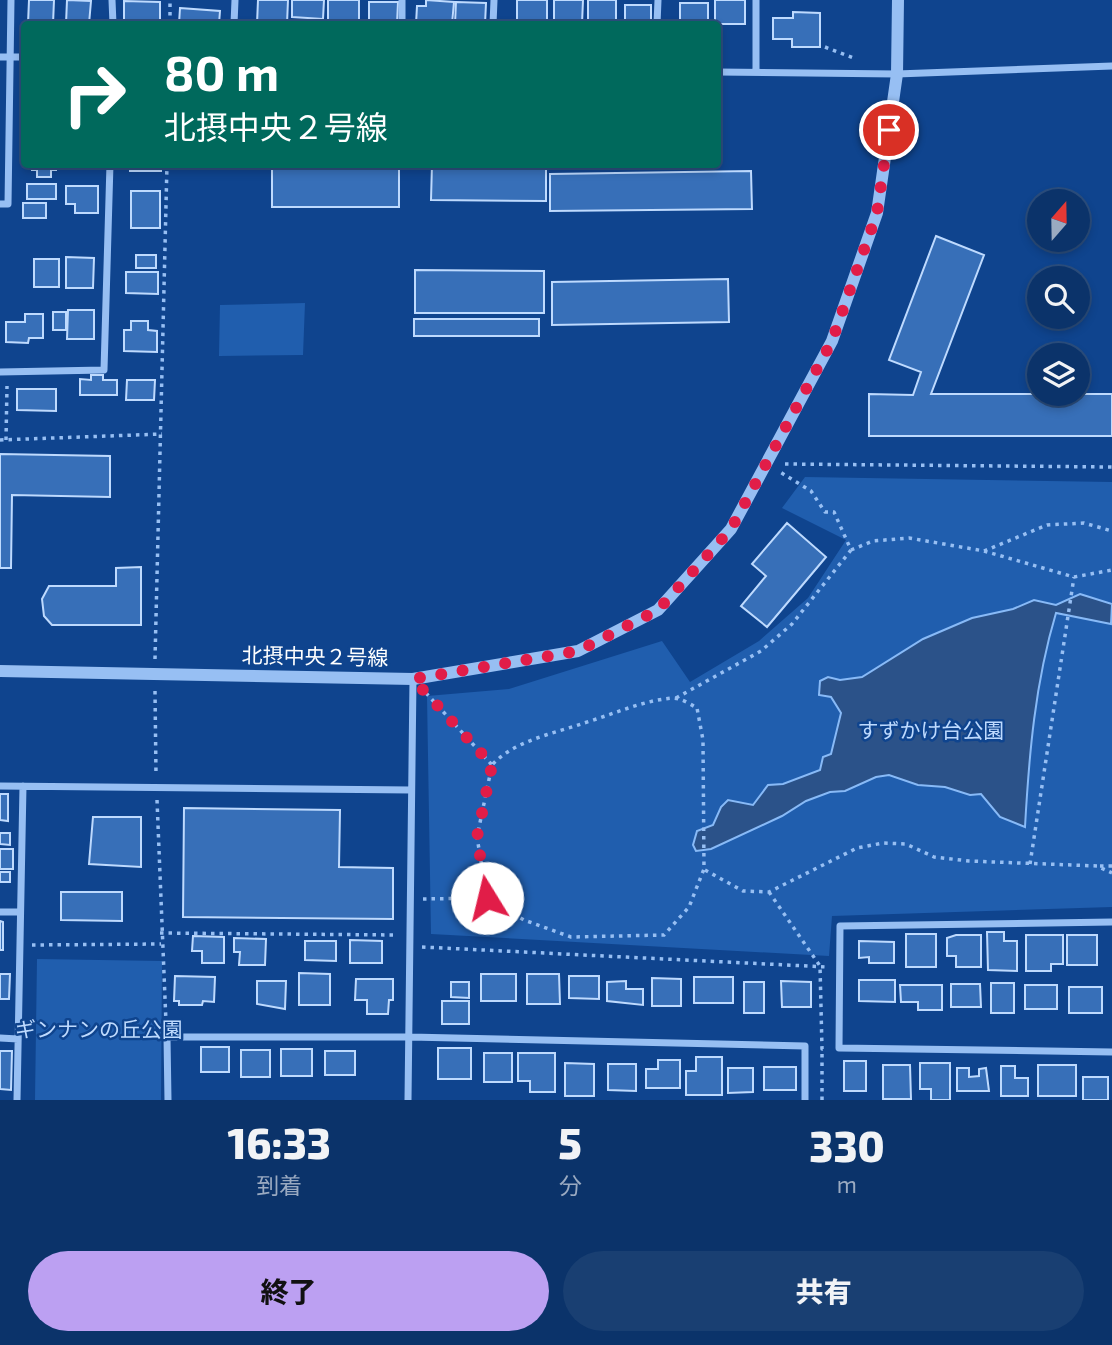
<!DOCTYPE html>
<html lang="ja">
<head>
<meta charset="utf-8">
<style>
  body { margin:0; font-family:"Exo 2","Noto Sans JP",sans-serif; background:#193f72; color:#f1f3f6; height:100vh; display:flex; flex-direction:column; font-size:26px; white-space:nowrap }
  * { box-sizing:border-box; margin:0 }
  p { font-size:23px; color:#9aaac1 }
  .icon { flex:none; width:38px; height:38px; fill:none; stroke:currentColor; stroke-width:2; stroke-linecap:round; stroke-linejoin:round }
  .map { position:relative; height:1100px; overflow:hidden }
  .drawer { display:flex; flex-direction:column; background:#0b336a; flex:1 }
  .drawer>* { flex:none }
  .top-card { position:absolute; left:21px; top:21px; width:700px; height:147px; border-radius:7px; box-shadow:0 4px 10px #0003,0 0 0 2px #2b4e7e; background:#00695c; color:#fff; overflow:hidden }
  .needle { width:46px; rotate:20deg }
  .controls { position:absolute; left:1027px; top:189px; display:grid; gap:14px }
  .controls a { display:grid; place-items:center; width:63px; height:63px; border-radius:50%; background:#0b336a; box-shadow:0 4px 10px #0003,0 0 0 2px #2b4e7e; font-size:35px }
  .pin { position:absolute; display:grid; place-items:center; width:60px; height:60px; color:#fff; margin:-30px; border:4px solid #fff; border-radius:50%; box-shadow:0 2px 7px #0007 }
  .me { position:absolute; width:77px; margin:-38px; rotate:351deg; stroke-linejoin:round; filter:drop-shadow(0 0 5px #0008) }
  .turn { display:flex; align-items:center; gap:24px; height:147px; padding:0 28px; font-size:32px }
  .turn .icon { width:91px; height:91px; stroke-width:2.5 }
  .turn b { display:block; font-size:49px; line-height:60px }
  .eta { display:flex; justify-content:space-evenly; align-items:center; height:119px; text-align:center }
  .eta b { font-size:42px; font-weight:800; line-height:49px }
  .primary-button { display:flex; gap:14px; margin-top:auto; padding:14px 28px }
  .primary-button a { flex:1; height:80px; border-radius:42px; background:#bca0f2; color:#111; font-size:28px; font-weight:800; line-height:80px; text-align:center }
  .primary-button a+a { background:#193f72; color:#f1f3f6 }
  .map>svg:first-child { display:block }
  .green { fill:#205eae }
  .water { fill:#2b5289; stroke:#88baf7; stroke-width:2 }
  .building { fill:#376fb8; stroke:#bedafe; stroke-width:2 }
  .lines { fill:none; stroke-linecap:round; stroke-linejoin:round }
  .path { stroke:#97bff3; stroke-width:3.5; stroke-dasharray:3.5 5; stroke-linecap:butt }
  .minor { stroke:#97bff3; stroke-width:7 }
  .tertiary { stroke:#97bff3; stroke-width:12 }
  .route { stroke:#e11d48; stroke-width:12; stroke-dasharray:0 21.6 }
  .labels { text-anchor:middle; stroke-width:5; stroke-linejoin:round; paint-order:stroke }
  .street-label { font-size:21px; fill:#fff; stroke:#0f448e }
  .park-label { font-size:21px; fill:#bedafe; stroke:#0f448e }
</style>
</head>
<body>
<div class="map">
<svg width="1112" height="1100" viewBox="0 0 1112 1100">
  <rect width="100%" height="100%" fill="#0f448e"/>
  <!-- green -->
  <path class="green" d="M305 303 303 355 219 356 220 305Z
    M805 477 1112 482V907L832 916 829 956 431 934 427 696 509 689 662 641 690 682 759 641 808 598 846 540 782 508Z
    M37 959 162 961 161 1100H35Z"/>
  <!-- water -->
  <path class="water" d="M1080 594 1112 604 1111 624 1056 613C1035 683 1029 755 1025 827L1000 817 981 794 970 795 945 787 918 785 889 775 876 777 845 791 830 792 806 801 782 816 711 849 696 851 693 845 697 831 713 825 721 807 728 800 753 805 768 785 783 784 820 770 823 757 831 754 841 713 831 697 819 695 820 681 828 677 840 680 862 677 923 639 972 618 1013 609 1034 600 1056 605Z"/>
  <!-- building -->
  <path class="building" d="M29 0H54L53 24H28Z
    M67 0 91 1 89 24H66Z
    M258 0H288L287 24H257Z
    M292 0H324L323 19 292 17Z
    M328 0H359V20H328Z
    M426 0 454 2 452 24H416L417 6H426Z
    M517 0H547V24H517Z
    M554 0H583L582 24H554Z
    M588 0H616V23H588Z
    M715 0H745V24H715Z
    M124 1 160 2V24H124Z
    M369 2H398L397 24H369Z
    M456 2 486 3 485 24H455Z
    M680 3H708V24H680Z
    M625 5H651V24H625Z
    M180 8 220 11 219 24H179Z
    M793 12 820 13V47H792V39H773V18H793Z
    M32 164H56V170H51V177H37V170H32Z
    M130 164H161V171H130Z
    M272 164H399V207H272Z
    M432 164H546V201L431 200Z
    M751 171 752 209 550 211V174Z
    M27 184H56V199H27Z
    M66 186H98V213H75V204H66Z
    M131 191H160V228H131Z
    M23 203H46V218H23Z
    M936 236 984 255 931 394H1112V436H869V394L913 395 921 372 889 360Z
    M136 255H156V268H136Z
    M66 257 94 258 93 288H66Z
    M34 259H59V287H34Z
    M415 270 544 271V313H415Z
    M126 272H158V294L126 293Z
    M728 279 729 322 552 325V282Z
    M68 310H94V339H67Z
    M53 312H66V330H53Z
    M25 314H43V338H29L28 343 6 342V322H25Z
    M414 319H539V336H414Z
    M131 321H148V330L157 331V352L124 351V330H131Z
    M91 375H103V380H117V395H80V379L91 380Z
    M127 380H155L154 400H126Z
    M17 389H56V411L17 410Z
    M0 454 110 456V497L12 495 11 568H0Z
    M787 523 826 557 767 627 741 606 766 576 752 564Z
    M141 567V625H52L44 616 42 599 49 586H116V568Z
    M0 794H8V821L0 820Z
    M184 808 340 810 339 867 393 868V919L183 917Z
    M93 817H141V867L89 864Z
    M0 833H10V845L0 844Z
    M0 849H13V869H0Z
    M0 872H10V882H0Z
    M61 892H122V921L61 920Z
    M0 921 3 922V950H0Z
    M987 932H1004V941H1017V971L988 970Z
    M906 934H936V967H906Z
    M956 935H981V967H956V956H947V938Z
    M1026 935H1063V964H1051V971H1026Z
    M1067 935H1097V965H1067Z
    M193 936 224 937V963H202V951H192Z
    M234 938 266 939 265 965H239L240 952H234Z
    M350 940 382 941V963H350Z
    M305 941H336V961L305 960Z
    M859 941 894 942V963H869V957L859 958Z
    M299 973 330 974V1005H299Z
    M0 974H10L9 999H0Z
    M481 974H516V1001H481Z
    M527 974H559L560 1004H527Z
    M175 976 215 977 214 1002 203 1001 202 1005H179V1001H174Z
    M569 976H599V999L569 998Z
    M694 977H733V1003H694Z
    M652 978 681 979V1006H652Z
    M356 979H393V1000H389L388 1014H367V1000H355Z
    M859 980H895V1002L859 1001Z
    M257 981H286L285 1009 257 1004Z
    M626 981V989H643V1005L607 1001V982Z
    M781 981 811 982V1007H782Z
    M451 982H469V998L451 997Z
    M744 982H764V1013H744Z
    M991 983H1014V1013H991Z
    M951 984H980L981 1007H951Z
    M900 985H942V1010H918V1002H901Z
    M1025 985H1057V1009H1025Z
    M1069 987H1102V1013H1069Z
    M442 1001H469V1024H442Z
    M201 1047H229V1072H201Z
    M438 1048H471V1079H438Z
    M281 1049H312V1076H281Z
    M241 1050H270V1077H241Z
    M0 1051H12L11 1090 0 1089Z
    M325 1051H355V1075H325Z
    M484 1053H512V1082H484Z
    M518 1053H555V1092H530V1081H518Z
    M696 1057H722V1095H686V1071H696Z
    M658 1060H680V1088H646V1069H658Z
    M844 1061H866V1091H844Z
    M565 1063 594 1064V1096H565Z
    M920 1063H950V1100H931V1089H920Z
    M608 1064H636V1091L608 1090Z
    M883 1065H910L911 1099H883Z
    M1038 1065H1076V1096H1038Z
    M1001 1066H1015V1078H1028V1096H1001Z
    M764 1067H796V1090H764Z
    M728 1068H753V1092L728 1093Z
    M957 1068H969V1077L979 1076V1069L986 1068 989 1091H957Z
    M1083 1077H1108V1100H1083Z"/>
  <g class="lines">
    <!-- path -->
    <path class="path" d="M170 24V0
      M825 47 856 59
      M0 440 162 434
      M6 440 7 386
      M785 464 1112 467
      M851 550 873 541 909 538 984 551 1047 525 1084 523 1112 531
      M984 551 1074 577 1112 570
      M155 659 167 164
      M155 691 156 775
      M426 693 492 765 477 837 487 898 524 920 571 937 664 935 689 907 704 869 703 740 697 708C690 704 681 698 672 698 641 701 614 714 584 723 553 734 515 740 492 765
      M676 698 761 651 792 624 851 550 834 512H825L811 491 780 472
      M157 800 166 1023
      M1030 864 1074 577
      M1100 866H1112
      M705 870 743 891 769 892 857 848 883 843 906 844 934 857 969 861 1097 866 1112 873
      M769 892 820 966 822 1049 826 1048
      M423 899 487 898
      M160 933 396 935
      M32 945 161 944
      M422 947 827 967
      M822 1100V1050"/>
    <!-- minor -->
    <path class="minor" d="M112 0 113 24
      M234 24 235 0
      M402 24V0
      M493 24 494 0
      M657 24 658 0
      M0 57H24
      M718 72 897 74 1112 66
      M756 72V0
      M0 204H8L11 0
      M0 372 104 370 110 164
      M0 786 411 790
      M0 912H20
      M1112 922 840 926 839 1048 1112 1052
      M0 1038 18 1039
      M17 1100 23 786
      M168 1100 167 1037H410L805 1046V1100
      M408 1100 413 679"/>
    <!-- tertiary -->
    <path class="tertiary" d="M0 671 413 679 578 651 658 610 731 529 832 341 877 213 897 74 898 0"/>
  </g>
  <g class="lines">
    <!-- route -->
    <path class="route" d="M487 898 477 837 492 765 413 679 578 651 658 610 731 529 832 341 877 213 889 130"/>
  </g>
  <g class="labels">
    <!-- street labels -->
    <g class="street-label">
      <text transform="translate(315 657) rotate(1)" y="7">北摂中央２号線</text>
    </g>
    <!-- park labels -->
    <g class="park-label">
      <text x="931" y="738">すずかけ台公園</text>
      <text x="99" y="1037">ギンナンの丘公園</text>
    </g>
  </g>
</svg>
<div class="controls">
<a><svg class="needle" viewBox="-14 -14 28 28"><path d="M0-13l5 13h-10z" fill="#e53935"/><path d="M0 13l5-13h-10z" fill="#9aaac1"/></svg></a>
<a><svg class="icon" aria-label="search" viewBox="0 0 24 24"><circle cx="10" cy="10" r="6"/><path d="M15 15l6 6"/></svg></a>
<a><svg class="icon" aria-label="layers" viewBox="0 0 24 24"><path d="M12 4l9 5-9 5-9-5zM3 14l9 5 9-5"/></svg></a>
</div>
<div class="pin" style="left:889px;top:130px;background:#d93025"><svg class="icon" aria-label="arrive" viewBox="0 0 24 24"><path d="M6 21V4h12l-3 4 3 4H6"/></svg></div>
<svg class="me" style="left:487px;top:898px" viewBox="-20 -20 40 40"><circle r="19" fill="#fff"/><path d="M0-13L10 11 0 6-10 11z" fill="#e11d48"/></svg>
<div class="top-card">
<div class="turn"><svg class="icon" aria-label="right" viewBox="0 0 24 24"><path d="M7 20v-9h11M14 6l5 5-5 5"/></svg><div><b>80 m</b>北摂中央２号線</div></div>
</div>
</div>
<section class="drawer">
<div class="eta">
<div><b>16:33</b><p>到着</p></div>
<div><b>5</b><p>分</p></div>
<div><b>330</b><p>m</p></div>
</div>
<div class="primary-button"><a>終了</a><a>共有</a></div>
</section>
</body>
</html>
